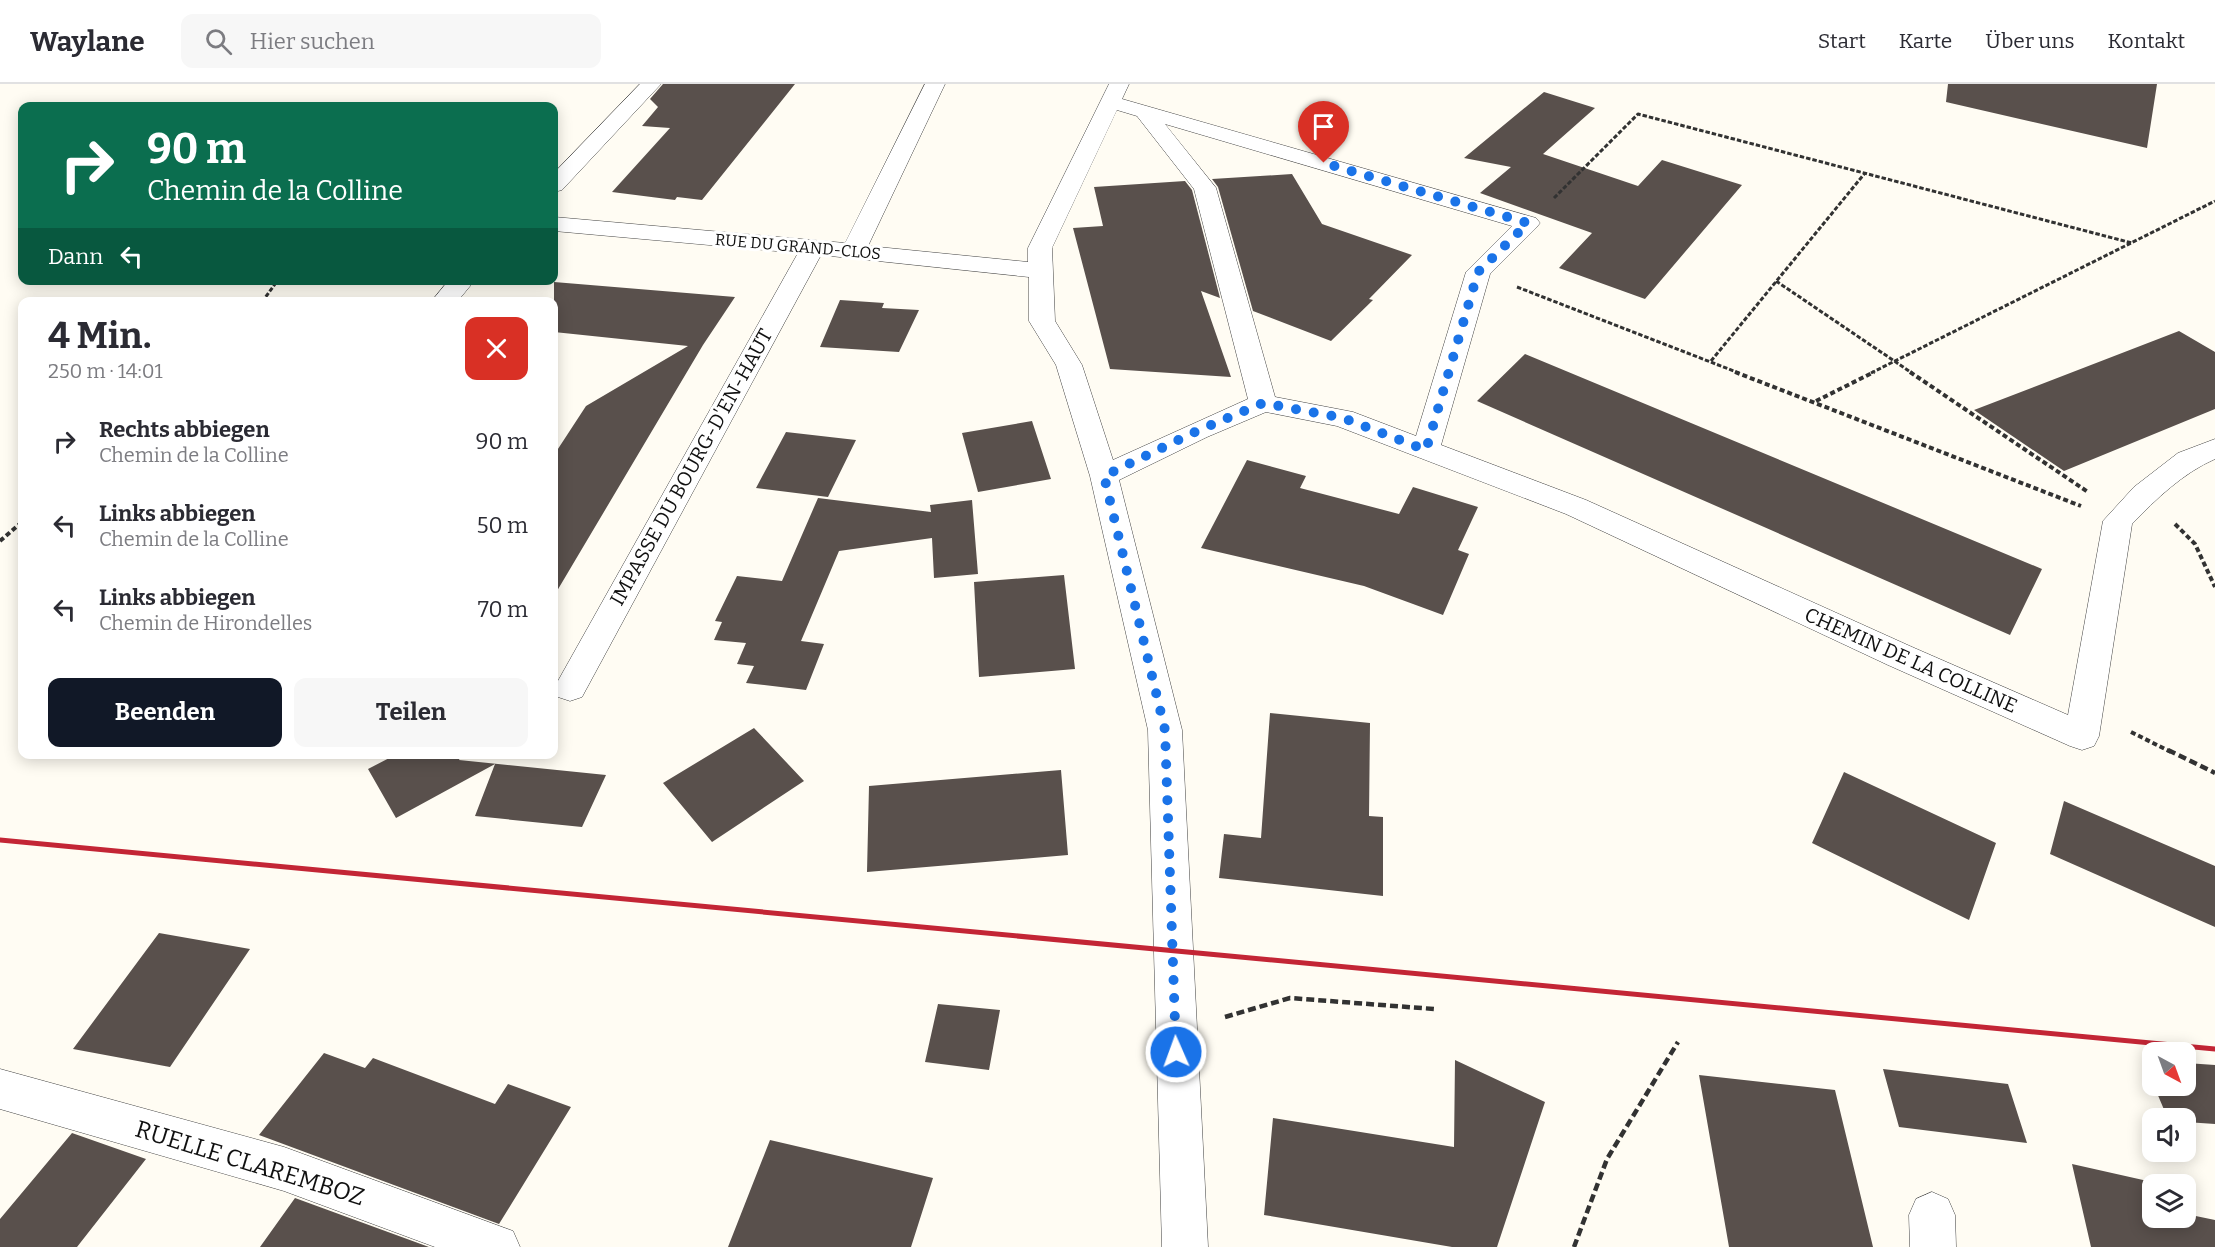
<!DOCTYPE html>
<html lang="de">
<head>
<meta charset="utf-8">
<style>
  body { margin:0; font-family:Bitter,serif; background:#f7f7f7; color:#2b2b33; height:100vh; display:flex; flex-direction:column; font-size:22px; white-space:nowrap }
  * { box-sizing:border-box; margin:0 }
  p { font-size:20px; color:#7c7c81 }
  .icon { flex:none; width:33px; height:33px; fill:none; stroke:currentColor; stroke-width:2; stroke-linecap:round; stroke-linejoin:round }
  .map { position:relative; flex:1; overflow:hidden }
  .panel { position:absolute; left:18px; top:213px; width:540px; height:462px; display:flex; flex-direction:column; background:#fff; border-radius:12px; box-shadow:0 3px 15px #0003 }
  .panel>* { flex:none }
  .hud { position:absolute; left:18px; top:18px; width:540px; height:183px; border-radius:12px; box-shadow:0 3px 15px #0003; background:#0b6e4f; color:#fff; overflow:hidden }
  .needle { width:39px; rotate:139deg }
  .buttons { position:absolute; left:2142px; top:958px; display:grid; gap:12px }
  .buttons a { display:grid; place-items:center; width:54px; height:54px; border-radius:12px; background:#fff; box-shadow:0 3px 15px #0003; font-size:30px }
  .pin { position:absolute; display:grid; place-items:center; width:51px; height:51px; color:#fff; margin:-62px -26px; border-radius:50% 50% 50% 0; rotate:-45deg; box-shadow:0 0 6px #0007 }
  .pin .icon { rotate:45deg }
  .me { position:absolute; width:66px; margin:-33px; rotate:358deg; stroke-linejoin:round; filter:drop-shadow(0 0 4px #0008) }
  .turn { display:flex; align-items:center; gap:21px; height:126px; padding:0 30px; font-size:27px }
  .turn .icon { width:78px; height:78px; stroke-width:2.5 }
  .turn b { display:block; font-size:42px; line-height:51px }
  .then { display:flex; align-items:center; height:57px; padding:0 30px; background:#0003; gap:12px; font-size:22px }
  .round { display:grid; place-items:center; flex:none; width:63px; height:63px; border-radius:12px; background:#f7f7f7 }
  .summary { display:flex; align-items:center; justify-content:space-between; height:102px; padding:0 30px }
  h1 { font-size:36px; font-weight:700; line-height:45px }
  .primary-button { display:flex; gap:12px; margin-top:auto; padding:12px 30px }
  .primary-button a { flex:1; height:69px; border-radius:12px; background:#111827; color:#fff; font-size:24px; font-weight:700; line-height:69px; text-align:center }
  .primary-button a+a { background:#f7f7f7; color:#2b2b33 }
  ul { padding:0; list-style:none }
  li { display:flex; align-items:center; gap:18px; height:84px; padding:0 30px }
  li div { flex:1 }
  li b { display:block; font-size:22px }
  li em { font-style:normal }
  header { display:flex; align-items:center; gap:36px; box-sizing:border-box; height:84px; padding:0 30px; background:#fff; border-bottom:2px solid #e1e1e2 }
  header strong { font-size:28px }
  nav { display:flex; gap:33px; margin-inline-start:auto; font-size:21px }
  .search { width:420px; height:54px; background:#f7f7f7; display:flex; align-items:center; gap:15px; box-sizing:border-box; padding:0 21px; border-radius:12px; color:#7c7c81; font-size:22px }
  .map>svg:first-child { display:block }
  .building { fill:#59504c }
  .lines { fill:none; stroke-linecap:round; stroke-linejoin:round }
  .minor-casing { stroke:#434343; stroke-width:1 }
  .path-far2 { stroke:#323232; stroke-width:3; stroke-dasharray:4.5 2; stroke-linecap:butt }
  .path-far1 { stroke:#323232; stroke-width:4; stroke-dasharray:5 3; stroke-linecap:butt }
  .path { stroke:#323232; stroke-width:4.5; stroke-dasharray:8 4; stroke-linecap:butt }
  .minor { fill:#fff; fill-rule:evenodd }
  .rail { stroke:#c32535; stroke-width:5 }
  .route { stroke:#1a73e8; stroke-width:10; stroke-dasharray:0 18 }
  .labels { text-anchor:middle; stroke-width:6; stroke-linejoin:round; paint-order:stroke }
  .far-street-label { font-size:16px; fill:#101010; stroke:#fff }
  .street-label { font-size:20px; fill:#101010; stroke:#fff }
  .near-street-label { font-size:24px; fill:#101010; stroke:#fff }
</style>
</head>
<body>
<header>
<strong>Waylane</strong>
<div class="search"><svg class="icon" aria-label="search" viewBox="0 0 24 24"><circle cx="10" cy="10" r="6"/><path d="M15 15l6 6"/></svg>Hier suchen</div>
<nav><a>Start</a><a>Karte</a><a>Über uns</a><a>Kontakt</a></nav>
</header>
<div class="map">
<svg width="2215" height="1163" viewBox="0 0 2215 1163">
  <rect width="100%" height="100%" fill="#fffcf3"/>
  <!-- building -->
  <path class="building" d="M663 0H795L702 116 677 113 675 116 612 108 670 44 642 42 658 23 650 15Z
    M1948 0H2157L2147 64 1946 18Z
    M1544 8 1595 24 1543 70 1638 102 1662 76 1742 101 1645 215 1559 184 1592 149 1480 109 1511 83 1464 74Z
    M1292 90 1322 140 1412 171 1369 215 1373 216 1331 257 1253 227 1218 103 1212 95Z
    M1185 97 1192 106 1220 214 1201 207 1231 293 1110 285 1073 144 1103 142 1094 103Z
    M554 198 735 213 703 261 554 512V371L586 322 688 262 554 248Z
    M840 216 884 219 882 224 919 226 899 268 820 263Z
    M2179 247 2215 268V325L2064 387 1974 326Z
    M1525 270 2042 485 2010 551 1477 317Z
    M1032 337 1051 395 978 408 962 349Z
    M786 348 856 356 828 413 756 404Z
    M1247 376 1306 392 1300 404 1399 430 1413 403 1478 423 1458 466 1469 470 1443 531 1364 502 1201 464Z
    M818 414 931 428 930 421 972 416 978 490 934 494 932 454 839 467 801 557 824 560 806 606 746 599 754 582 737 580 746 559 714 556 722 538 715 537 737 492 782 497Z
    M1064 491 1075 585 979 593 974 498Z
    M1270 629 1370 639 1369 732 1383 733V812L1219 794 1224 750 1261 754Z
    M754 644 804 697 712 758 663 699Z
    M397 670H462L459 676 606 691 582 743 475 732 495 680 396 734 368 685Z
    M1061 686 1068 771 867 788 869 702Z
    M1844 688 1996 759 1969 836 1812 759Z
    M2064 717 2215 782V843L2050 770Z
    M159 849 250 865 170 983 73 965Z
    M938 920 1000 926 989 986 925 978Z
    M324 969 365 984 373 974 495 1020 508 1000 571 1023 499 1140 259 1051Z
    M1455 976 1545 1018 1497 1163H1452L1264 1131 1273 1034 1454 1063Z
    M2186 979 2215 981V1040L2186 1038V1035H2168L2154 1002H2186Z
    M1883 985 2008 1000 2027 1059 1899 1043Z
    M1699 991 1835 1006 1873 1163H1729Z
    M72 1049 146 1075 77 1163H0V1135Z
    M770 1056 933 1094 911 1163H728Z
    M2072 1080 2152 1098V1134H2186V1130L2215 1136V1163H2091Z
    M295 1114 429 1163H260Z"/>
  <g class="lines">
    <defs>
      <path id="minor" d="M640 0H661L562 106 554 108V89Z
        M925 0H945L868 162 1028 178V164L1109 0H1129L1122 15 1536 134 1540 139 1536 144 1490 190 1441 361 1586 416 1912 563 2068 631 2103 437 2134 403 2178 369 2215 355V375C2183 389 2156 415 2132 440L2099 652 2094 662 2082 666 2070 662 1888 581 1566 430 1337 342 1266 328 1207 353 1119 396 1182 646 1208 1163H1162L1148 646 1090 392 1056 281 1029 237V193L821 171 582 613 570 617 558 613 554 604 798 169 554 147V133L845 159ZM1117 26 1137 32 1194 105 1248 315 1113 376 1082 281 1055 237 1052 164ZM1165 40 1512 142 1466 188 1416 352 1353 328 1275 313 1216 104Z
        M449 196H475L457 218H431Z
        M0 985 284 1063 513 1147 520 1163H435L284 1107 0 1025Z
        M1932 1108 1948 1115 1955 1131 1956 1163H1910L1909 1131 1916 1115Z"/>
    </defs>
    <!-- minor casing -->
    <use href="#minor" class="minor-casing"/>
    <!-- path-far2 -->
    <path class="path-far2" d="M1554 114 1638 30 2132 159
      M1776 197 1912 289
      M1517 203 1739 289
      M262 218 278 196
      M1711 277 1865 89
      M1871 289 2215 117"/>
    <!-- path-far1 -->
    <path class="path-far1" d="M1735 288 2081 422
      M1910 288 2088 408
      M1816 317 1874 288
      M2175 440 2195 460 2215 503
      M0 457 22 438
      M2131 648 2171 668"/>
    <!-- path -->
    <path class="path" d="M2168 666 2215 689
      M1225 933 1290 914 1434 925
      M1574 1163 1607 1075 1678 958"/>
    <!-- minor -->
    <use href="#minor" class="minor"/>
    <!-- rail -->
    <path class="rail" d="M0 756 2215 965"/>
  </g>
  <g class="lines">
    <!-- route -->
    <path class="route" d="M1176 968 1165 646 1104 392 1197 347 1263 319 1343 334 1426 366 1478 188 1528 139 1324 79"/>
  </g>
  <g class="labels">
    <!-- far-street labels -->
    <g class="far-street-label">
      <text transform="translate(798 162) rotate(5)" y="6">RUE DU GRAND-CLOS</text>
    </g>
    <!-- street labels -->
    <g class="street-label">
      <text transform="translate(691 383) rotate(-61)" y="7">IMPASSE DU BOURG-D'EN-HAUT</text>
      <text transform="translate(1911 576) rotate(24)" y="7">CHEMIN DE LA COLLINE</text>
    </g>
    <!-- near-street labels -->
    <g class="near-street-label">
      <text transform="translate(250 1079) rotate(17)" y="8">RUELLE CLAREMBOZ</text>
    </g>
  </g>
</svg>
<div class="buttons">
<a><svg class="needle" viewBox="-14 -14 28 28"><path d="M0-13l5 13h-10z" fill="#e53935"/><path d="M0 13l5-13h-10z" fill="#7c7c81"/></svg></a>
<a><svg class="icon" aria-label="sound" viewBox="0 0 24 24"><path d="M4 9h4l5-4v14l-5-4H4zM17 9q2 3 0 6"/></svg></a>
<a><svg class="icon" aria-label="layers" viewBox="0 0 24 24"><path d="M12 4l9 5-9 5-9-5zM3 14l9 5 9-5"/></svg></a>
</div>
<div class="pin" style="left:1324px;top:79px;background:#d93025"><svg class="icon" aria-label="arrive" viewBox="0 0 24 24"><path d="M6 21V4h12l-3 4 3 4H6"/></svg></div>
<svg class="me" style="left:1176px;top:968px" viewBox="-20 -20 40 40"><circle r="17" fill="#1a73e8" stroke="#fff" stroke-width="3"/><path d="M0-11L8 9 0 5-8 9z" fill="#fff"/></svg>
<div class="hud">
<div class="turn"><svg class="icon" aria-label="right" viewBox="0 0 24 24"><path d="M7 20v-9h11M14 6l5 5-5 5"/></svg><div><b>90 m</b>Chemin de la Colline</div></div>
<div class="then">Dann<svg class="icon" aria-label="left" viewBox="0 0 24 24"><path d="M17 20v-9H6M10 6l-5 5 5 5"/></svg></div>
</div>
<section class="panel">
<div class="summary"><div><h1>4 Min.</h1><p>250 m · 14:01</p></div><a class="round" style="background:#d93025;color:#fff"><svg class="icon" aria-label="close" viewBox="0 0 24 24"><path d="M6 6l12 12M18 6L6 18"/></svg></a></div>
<ul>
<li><svg class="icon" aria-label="right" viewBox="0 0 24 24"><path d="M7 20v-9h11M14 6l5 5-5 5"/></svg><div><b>Rechts abbiegen</b><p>Chemin de la Colline</p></div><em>90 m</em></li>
<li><svg class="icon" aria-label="left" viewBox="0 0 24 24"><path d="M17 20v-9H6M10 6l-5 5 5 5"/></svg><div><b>Links abbiegen</b><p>Chemin de la Colline</p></div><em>50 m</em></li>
<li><svg class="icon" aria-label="left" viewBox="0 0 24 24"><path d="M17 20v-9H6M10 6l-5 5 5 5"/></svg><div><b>Links abbiegen</b><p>Chemin de Hirondelles</p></div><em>70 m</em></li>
</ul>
<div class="primary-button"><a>Beenden</a><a>Teilen</a></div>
</section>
</div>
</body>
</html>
